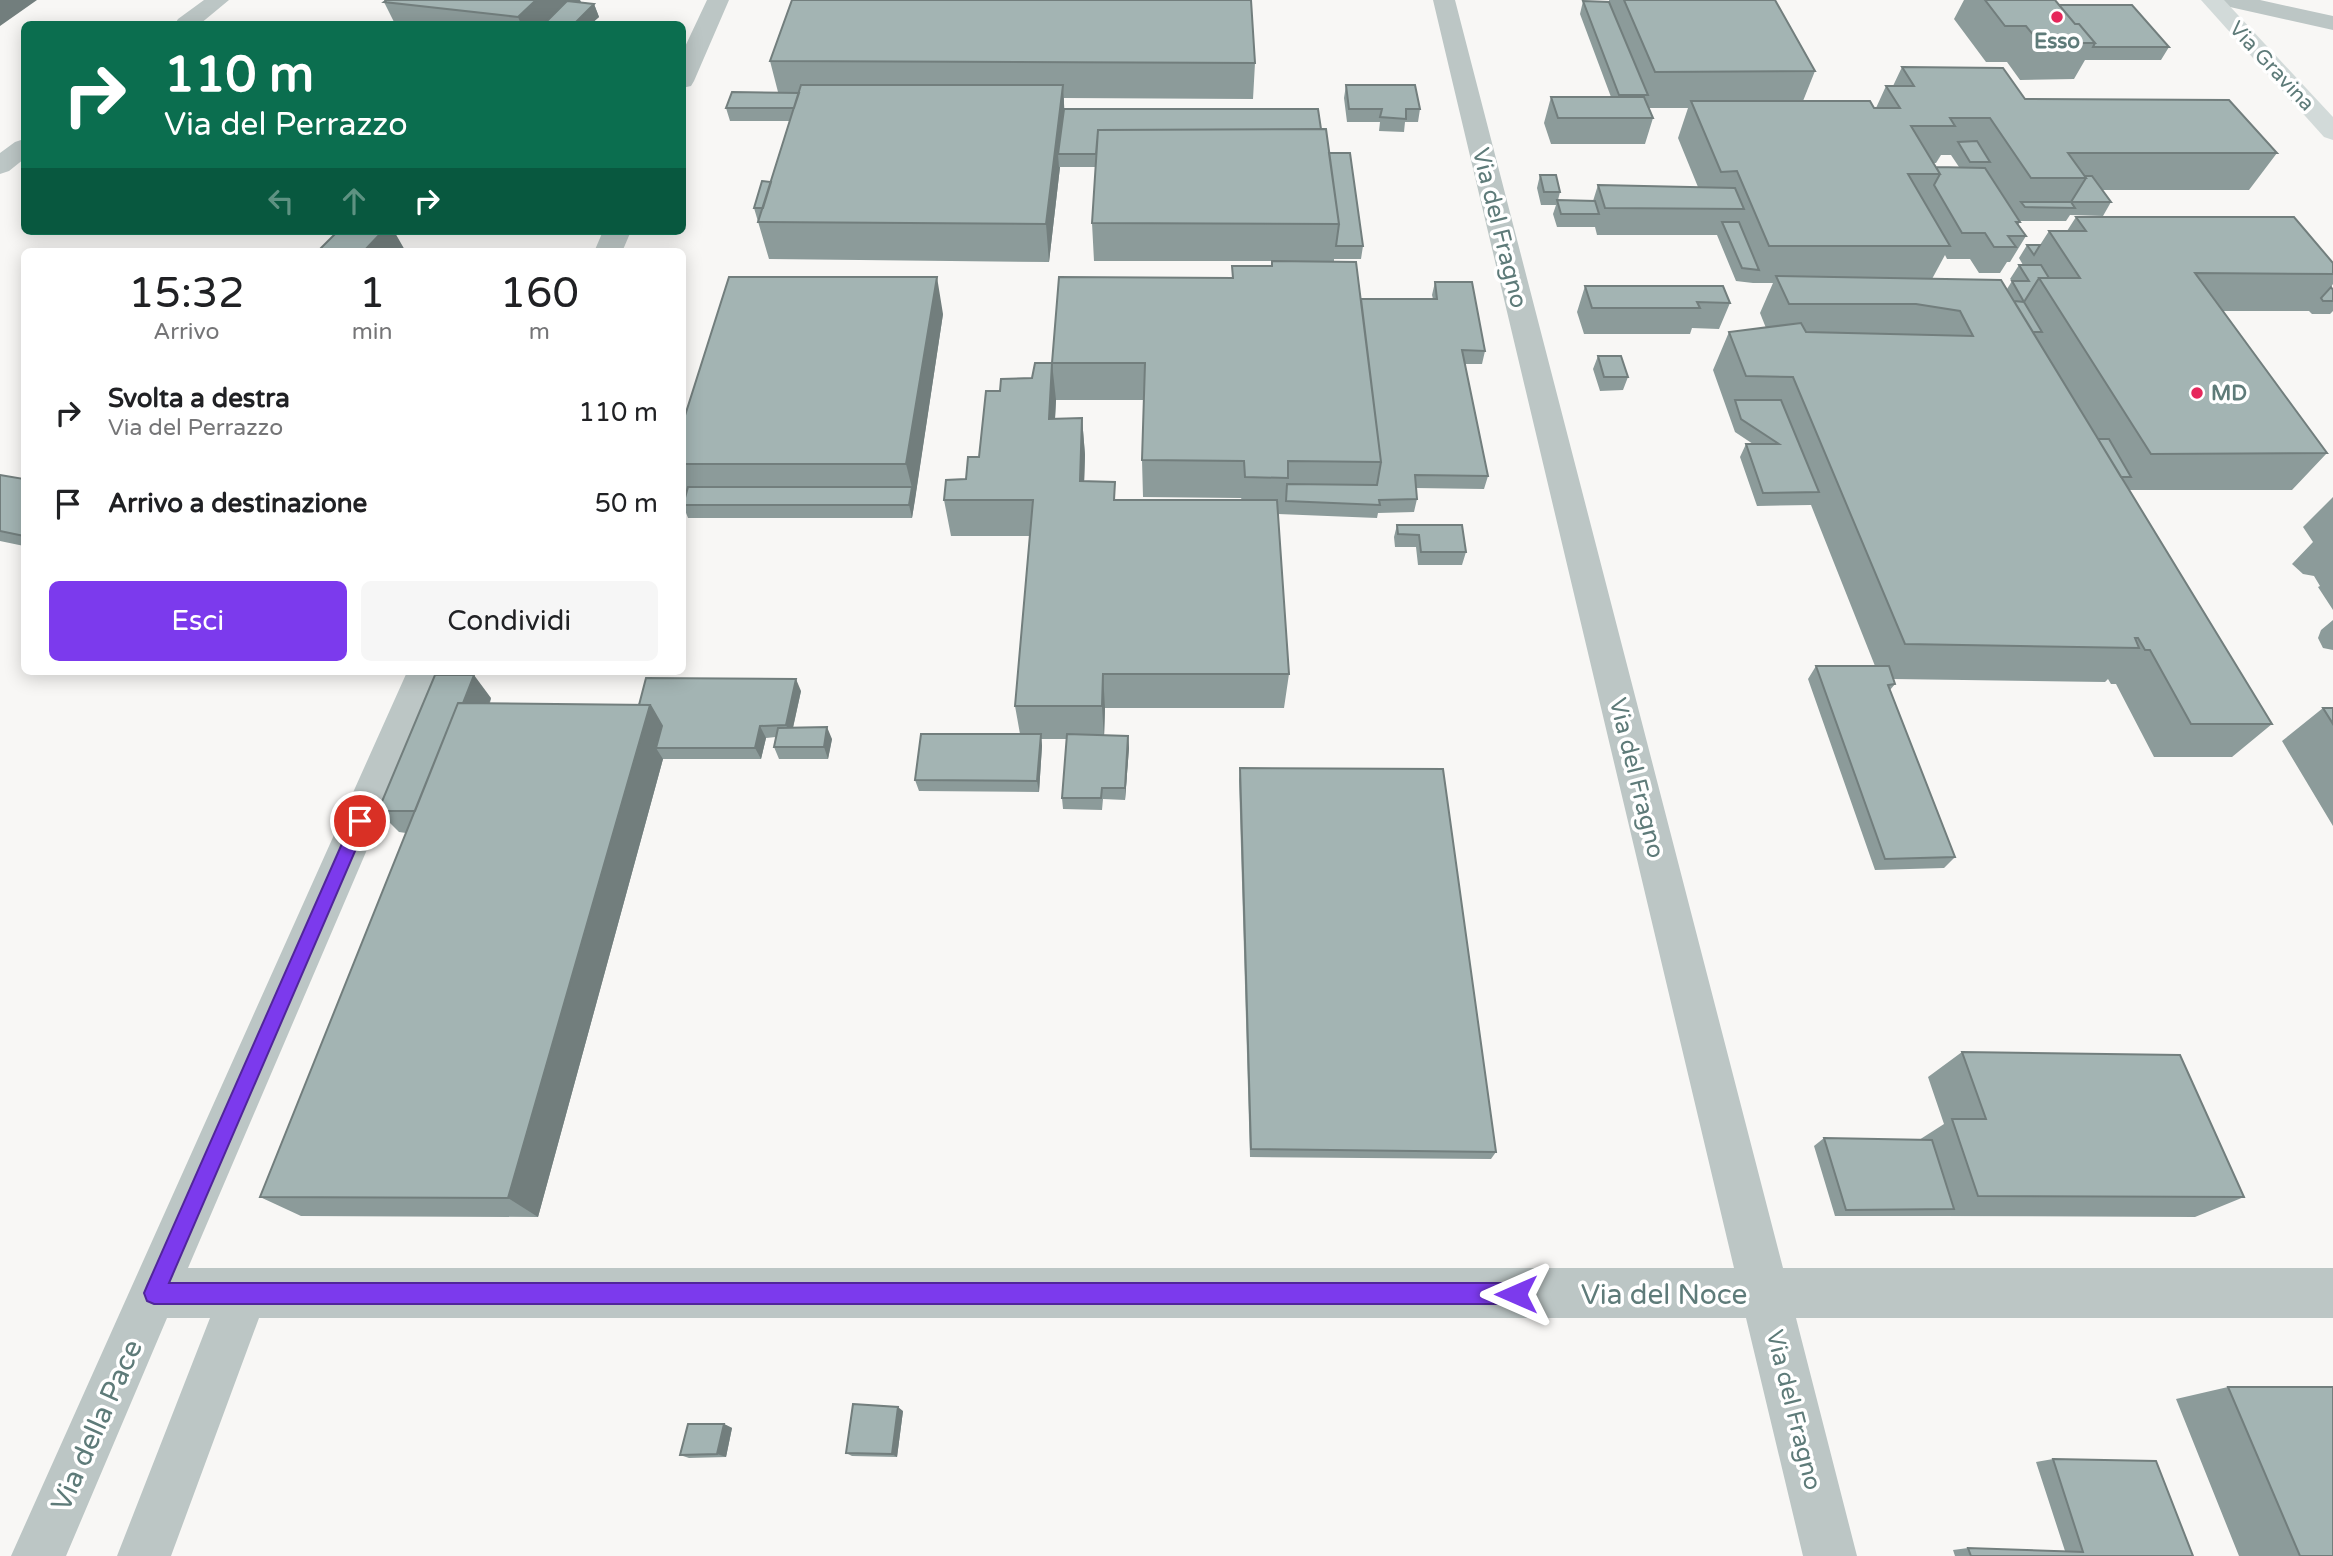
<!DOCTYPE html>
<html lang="it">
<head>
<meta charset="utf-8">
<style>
  body { margin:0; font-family:"Varela Round",sans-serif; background:#f6f6f6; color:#202124; height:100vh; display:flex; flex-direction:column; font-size:26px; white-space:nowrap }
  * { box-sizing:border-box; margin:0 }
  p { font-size:23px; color:#757577 }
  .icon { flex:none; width:38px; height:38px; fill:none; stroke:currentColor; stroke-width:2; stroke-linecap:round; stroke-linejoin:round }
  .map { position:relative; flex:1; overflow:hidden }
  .sheet { position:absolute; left:21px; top:248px; width:665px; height:427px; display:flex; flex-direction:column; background:#fff; border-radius:10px; box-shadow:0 4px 18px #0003 }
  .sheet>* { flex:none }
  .banner { position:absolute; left:21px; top:21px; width:665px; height:214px; border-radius:10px; box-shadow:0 4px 18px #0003; background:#0b6e4f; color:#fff; overflow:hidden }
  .pin { position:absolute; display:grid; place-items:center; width:60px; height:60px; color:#fff; margin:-30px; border:4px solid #fff; border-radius:50%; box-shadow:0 2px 7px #0007 }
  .me { position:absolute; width:77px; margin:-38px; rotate:270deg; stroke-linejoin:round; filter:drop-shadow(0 0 5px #0008) }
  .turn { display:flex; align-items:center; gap:24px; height:147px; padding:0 28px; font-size:32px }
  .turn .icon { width:91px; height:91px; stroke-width:2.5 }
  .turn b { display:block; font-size:49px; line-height:60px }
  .lanes { display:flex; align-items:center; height:66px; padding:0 28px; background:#0003; justify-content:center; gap:35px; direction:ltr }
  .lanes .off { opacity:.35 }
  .eta { display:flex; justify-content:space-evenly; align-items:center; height:119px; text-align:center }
  .eta b { font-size:42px; font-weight:600; line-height:49px }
  .action { display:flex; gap:14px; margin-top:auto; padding:14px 28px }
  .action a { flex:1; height:80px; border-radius:10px; background:#7c3aed; color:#fff; font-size:28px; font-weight:600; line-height:80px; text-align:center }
  .action a+a { background:#f6f6f6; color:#202124 }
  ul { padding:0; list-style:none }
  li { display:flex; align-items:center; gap:21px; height:91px; padding:0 28px }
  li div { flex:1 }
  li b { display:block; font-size:26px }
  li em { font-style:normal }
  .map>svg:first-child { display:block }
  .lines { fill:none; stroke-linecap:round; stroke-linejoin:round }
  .minor { fill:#bcc6c5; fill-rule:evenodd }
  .major { fill:#d2dad9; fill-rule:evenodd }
  .wall { fill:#8c9b9a; fill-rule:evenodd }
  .shaded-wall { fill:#727e7d }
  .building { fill:#a3b4b3; stroke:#727e7d; stroke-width:2 }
  .route { fill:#7c3aed; stroke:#51269a; stroke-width:2 }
  .poi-dot { fill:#e6275b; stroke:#fff; stroke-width:2.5 }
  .labels { text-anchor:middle; stroke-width:7; stroke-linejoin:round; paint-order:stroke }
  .far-poi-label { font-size:21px; font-weight:bold; fill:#5e7b79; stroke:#fff }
  .far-street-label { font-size:21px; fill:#5e7b79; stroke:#fff }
  .street-label { font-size:24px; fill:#5e7b79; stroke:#fff }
  .near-street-label { font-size:28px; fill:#5e7b79; stroke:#fff }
</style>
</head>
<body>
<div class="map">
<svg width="2333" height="1556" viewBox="0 0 2333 1556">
  <rect width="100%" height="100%" fill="#f8f7f5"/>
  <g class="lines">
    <!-- minor -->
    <path class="minor" d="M204 0H229L200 24H175L178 19Z
      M707 0H729L694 81 691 86 682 88V53Z
      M1433 0H1455L1783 1268H2333V1318H1796L1857 1556H1803L1746 1318H259L171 1556H117L210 1318H167L66 1556H11L407 672H443L188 1268H1734Z
      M2218 0H2260L2333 16V30L2221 5Z
      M24 139V159L9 171 0 174V153L15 142Z
      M603 231H631L622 252H594Z"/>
    <!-- major -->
    <path class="major" d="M2201 0H2224L2333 117V140L2324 137Z"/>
  </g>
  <!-- wall -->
  <path class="wall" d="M384 0H580L581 2 594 4 599 17 591 24H395L384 2Z
    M1609 0H1775L1815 71 1803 101 1876 108 1886 86H1893L1902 67 2025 99 2277 153 2249 190H2102L2111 202 2103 216 2070 215 2066 221H2020V222L2018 225 2026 236 2010 262H2007L2000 273H1979L1970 259H1947L1945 255 1932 279 2007 289 2012 281 2010 279 2019 265H2023L2019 258 2027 245H2040L2049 231H2067L2076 217 2333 263V284L2331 287 2333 290V311L2330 314H2312L2309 311H2222L2327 453 2292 490H2129L2272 724 2232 757H2154L2116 684H2111L2108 679 2105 682 1893 679 1895 684 1890 690 1955 857 1944 868 1875 870 1808 679 1816 666H1875L1811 505 1757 506 1740 457 1746 444H1753L1735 432 1713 370 1729 332 1766 328 1760 313 1773 283H1753L1736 281 1717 235H1597L1595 227H1557L1553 214 1556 205H1541L1537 188 1540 175 1560 192 1558 200 1593 201 1598 185 1698 187 1678 138 1688 108H1649L1653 118 1645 144H1551L1544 123 1551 97H1611L1580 14 1583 1 1609 2ZM1941 155H1951L1959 167H1936L1933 163H1936Z
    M1964 0H2055L2059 5 2169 47 2161 60H2085L2074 79 2020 80 2007 62H1986L1954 19Z
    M770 61 1255 63 1253 99 1064 98V109L1321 129 1363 246 1361 259H1334V261H1094L1092 223 1096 167H1060L1049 262 769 259 754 208 771 182 790 121H730L726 108 778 92Z
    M1346 85 1420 109 1418 122H1405L1404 132 1379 131 1380 122H1347L1344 98Z
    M1232 266 1361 299H1433L1432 295 1435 282 1485 351 1482 364H1465L1488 476 1484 489 1416 488 1417 499 1414 512 1378 513 1377 518 1278 514 1289 674 1284 708H1105L1104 735 1128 736 1129 748 1125 800 1103 799 1102 810 1063 809 1062 798 1067 739H1041L1042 746 1039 792 919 791 915 780 1020 734 1015 706 1030 536H951L944 500 966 479 979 457 1000 391 1032 378 1052 363 1232 278ZM1056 400H1144L1142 460 1143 497 1241 498 1242 500H1116L1084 482 1085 455 1082 418 1055 419Z
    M1585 286 1730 303 1719 329 1692 328 1690 334H1584L1577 312Z
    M943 314 912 518H688L683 505 685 499 682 493V425Z
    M1598 356 1628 377 1623 390 1600 391 1593 369Z
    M0 475 24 479V546L0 541Z
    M2333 497V610L2318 587 2320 586 2314 576 2303 574 2292 564 2313 542 2303 527Z
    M1397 525 1466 552 1462 565H1418L1416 547H1395L1394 537Z
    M2333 620V650L2323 648 2318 638 2321 630Z
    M801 691 793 728 832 739 828 759H779L774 747 776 737 766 738 761 759H663L538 1217 301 1216 260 1197 406 833 399 832 378 811 491 698 490 703 639 705Z
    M2323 708H2333V826L2282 741Z
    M1240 768 1496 1152 1491 1159 1250 1157 1239 780Z
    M1962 1052 2244 1197 2195 1217 1941 1216H1835L1814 1146 1824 1138 1919 1140 1944 1124 1928 1077Z
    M2228 1387 2333 1556H2239L2176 1399Z
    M903 1411 897 1457 852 1456 846 1453Z
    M724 1424 732 1428 726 1457 689 1458 680 1455Z
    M2053 1459 2193 1556H1955L1953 1550 1968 1548 2065 1551 2036 1462Z"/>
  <!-- shaded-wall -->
  <path class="shaded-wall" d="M0 0H37L0 26Z
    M536 0H580L581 3 561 24H521L518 17Z
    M594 4 599 17 591 24H574Z
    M1063 85 1065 122 1058 154 1059 167H1060L1049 262 1046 224Z
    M383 231H394L406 252H363Z
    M937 277 943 314 915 500 906 464Z
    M1052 363 1056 400 1053 455 1049 419Z
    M1082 418 1085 455 1083 518 1080 481Z
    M912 487 915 500 912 518 909 505Z
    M1103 674 1105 708 1104 739 1102 706Z
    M474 675 491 698 477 737 459 714Z
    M796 679 801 691 791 736 786 725Z
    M650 705 669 738 656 748 663 759 538 1217 508 1198Z
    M760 726 766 738 761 759 755 748Z
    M827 727 832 739 828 759 824 747Z
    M1041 734 1042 746 1039 792 1037 781Z
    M1128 736 1129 748 1125 800V788Z
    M898 1407 903 1411 897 1457 892 1454Z
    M724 1424 732 1428 726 1457 717 1454Z"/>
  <!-- building -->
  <path class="building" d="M387 0H536L518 17 384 2Z
    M792 0H1251L1255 63 770 61Z
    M1624 0H1775L1815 71 1655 72Z
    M1985 0H2055L2075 24H2079L2095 43H2040L2026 26H2005Z
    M567 1 594 4 574 24H544Z
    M1583 1 1609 2 1648 95H1619Z
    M2059 5H2132L2169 47H2093L2095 43 2079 24H2075Z
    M1902 67 2003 68 2025 99 2229 100 2277 153H2068L2086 178H2031L1990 118H1950L1955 126H1911L1940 174H1908L1950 246H1769L1737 171 1721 172 1691 101H1870L1874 108H1900L1886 86H1914Z
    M801 85H1063L1046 224 758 222Z
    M1346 85H1415L1420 109H1406V119L1380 117 1382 109H1349Z
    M732 92 799 93 794 108H726Z
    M1551 97H1644L1653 118H1558Z
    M1064 109H1318L1321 129 1098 130 1096 154H1058Z
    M1326 129 1339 224 1092 223 1098 130Z
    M1977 141 1990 162H1970L1958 142Z
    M1329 153H1350L1363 246H1336L1339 224Z
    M1936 167 1985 168 2020 222H2016L2026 236H2008L2016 247H1994L1985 233H1962L1934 185 1940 174Z
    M1540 175H1556L1560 192H1544Z
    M2085 176H2092L2111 202H2071L2086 178Z
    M762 181 771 182 763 208H754Z
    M1598 185 1735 188 1744 209 1605 208Z
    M1557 200 1595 201 1599 214H1561Z
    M2021 202H2071L2075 208 2025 207Z
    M2076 217H2294L2333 263V274L2195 273 2327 453 2151 454 2039 278H2080L2049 231H2086Z
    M1722 222H1739L1759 270 1742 268Z
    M338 231H383L363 252H317Z
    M2027 245H2040L2034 255Z
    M1272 261 1356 262 1381 462 1288 461V478L1245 477 1244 461 1142 460 1145 363H1052L1059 277 1233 278 1232 266H1272Z
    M2019 265H2041L2049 278H2039L2024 302 2012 281H2029Z
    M1776 276 2001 280 2272 724H2191L2150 650H2145L2138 638H2135L2139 648 1905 644 1793 377 1746 376 1729 332 1801 323 1806 332 1973 336 1960 311 1916 304H1789Z
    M729 277H937L906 464H682V425Z
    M1435 282H1472L1485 351 1462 350 1488 476 1415 475 1417 499 1379 500 1380 505 1286 501 1287 484 1377 485 1381 462 1361 299H1437Z
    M1585 286H1723L1730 303 1697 302 1700 308H1592Z
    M2331 287 2333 290V301H2323L2321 298Z
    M2014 301 2024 302 2042 332H2033Z
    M1598 356H1621L1628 377H1604Z
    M1035 363H1052L1049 419 1082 418 1080 481 1115 482 1114 500H1277L1289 674H1103L1102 706H1015L1033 500H944L946 480 966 479 968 457H979L986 391H1000L1001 379 1032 378Z
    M1735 400H1781L1819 492 1763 493 1746 444H1779L1741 419Z
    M2098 439H2109L2131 477H2121Z
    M0 475 24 479V536L0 531Z
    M688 487H912L909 505H683Z
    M1397 525H1462L1466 552H1421L1419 535 1398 534Z
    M1816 666H1889L1895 684 1888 685 1955 857 1885 859Z
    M435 675H474L463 703H458L415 811H378Z
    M646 678 796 679 786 725 760 726 755 748H656L662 726 650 705H639Z
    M458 703 650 705 508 1198 260 1197Z
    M2323 708H2333V724Z
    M827 727 824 747H774L778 728Z
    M921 734H1041L1037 781 915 780Z
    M1067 734 1128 736 1125 788H1102L1101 798H1062Z
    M1240 768 1443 769 1496 1152 1251 1149Z
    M1962 1052 2180 1055 2244 1197 1978 1196 1952 1119H1986Z
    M1824 1138 1932 1140 1954 1209 1846 1210Z
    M2228 1387H2333V1556H2300Z
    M853 1404 898 1407 892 1454 846 1453Z
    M688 1424H724L717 1454 680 1455Z
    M2053 1459 2156 1461 2193 1556H1971L1968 1548 2083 1552Z"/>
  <!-- route -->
  <path class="route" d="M360 814 366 816 368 821 169 1283H1516L1523 1286 1526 1294 1523 1301 1516 1304H154L147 1301 144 1293 147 1286 352 821 354 816Z"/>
  <!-- markers -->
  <g class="poi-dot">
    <circle cx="2057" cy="17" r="7"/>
    <circle cx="2197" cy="393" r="7"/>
  </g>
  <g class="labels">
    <!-- far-poi labels -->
    <g class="far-poi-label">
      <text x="2057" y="48">Esso</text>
      <text x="2211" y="400" text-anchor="start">MD</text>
    </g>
    <!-- far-street labels -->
    <g class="far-street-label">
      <text transform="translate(2272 66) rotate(47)" y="7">Via Gravina</text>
    </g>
    <!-- street labels -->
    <g class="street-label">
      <text transform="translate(1500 228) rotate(76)" y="8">Via del Fragno</text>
      <text transform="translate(1637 778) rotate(76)" y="8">Via del Fragno</text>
      <text transform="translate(1794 1410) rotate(76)" y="8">Via del Fragno</text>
    </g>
    <!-- near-street labels -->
    <g class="near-street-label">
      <text x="1664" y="1304">Via del Noce</text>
      <text transform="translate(96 1425) rotate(-66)" y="10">Via della Pace</text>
    </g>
  </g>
</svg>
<div class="pin" style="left:360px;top:821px;background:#d93025"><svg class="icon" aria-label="arrive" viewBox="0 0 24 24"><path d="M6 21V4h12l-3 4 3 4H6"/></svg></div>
<svg class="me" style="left:1516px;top:1294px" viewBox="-20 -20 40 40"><path d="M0-17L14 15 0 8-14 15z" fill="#7c3aed" stroke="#fff" stroke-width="4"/></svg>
<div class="banner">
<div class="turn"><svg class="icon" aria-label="right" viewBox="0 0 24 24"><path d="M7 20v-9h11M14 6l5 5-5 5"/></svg><div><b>110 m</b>Via del Perrazzo</div></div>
<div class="lanes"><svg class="icon off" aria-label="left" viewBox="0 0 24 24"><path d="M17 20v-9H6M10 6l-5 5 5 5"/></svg><svg class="icon off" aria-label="ahead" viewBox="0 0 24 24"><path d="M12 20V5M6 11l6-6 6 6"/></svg><svg class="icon" aria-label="right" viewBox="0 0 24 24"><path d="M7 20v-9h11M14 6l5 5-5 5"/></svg></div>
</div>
<section class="sheet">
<div class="eta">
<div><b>15:32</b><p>Arrivo</p></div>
<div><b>1</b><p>min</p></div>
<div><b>160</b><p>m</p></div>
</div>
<ul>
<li><svg class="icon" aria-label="right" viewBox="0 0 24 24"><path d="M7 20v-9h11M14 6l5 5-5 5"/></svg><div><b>Svolta a destra</b><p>Via del Perrazzo</p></div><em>110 m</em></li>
<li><svg class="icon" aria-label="arrive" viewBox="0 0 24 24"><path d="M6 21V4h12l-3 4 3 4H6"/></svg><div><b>Arrivo a destinazione</b></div><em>50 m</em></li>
</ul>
<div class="action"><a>Esci</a><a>Condividi</a></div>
</section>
</div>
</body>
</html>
